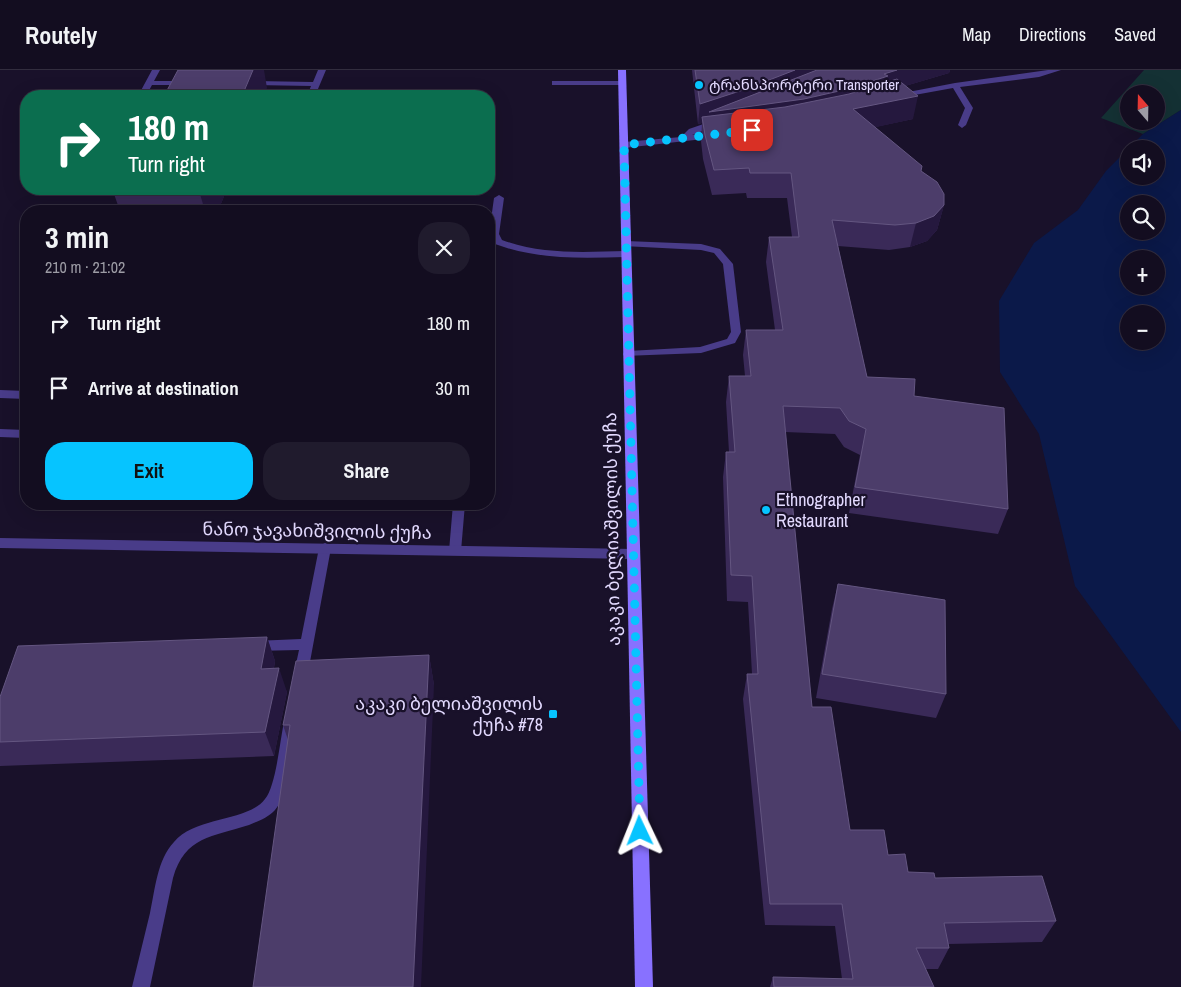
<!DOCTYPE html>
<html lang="en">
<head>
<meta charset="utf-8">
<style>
  body { margin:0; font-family:"Archivo Narrow","Noto Sans Georgian",sans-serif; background:#201b2d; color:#f1f3f6; height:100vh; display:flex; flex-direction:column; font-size:19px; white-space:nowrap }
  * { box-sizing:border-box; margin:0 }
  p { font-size:16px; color:#9d9ca5 }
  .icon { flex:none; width:28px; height:28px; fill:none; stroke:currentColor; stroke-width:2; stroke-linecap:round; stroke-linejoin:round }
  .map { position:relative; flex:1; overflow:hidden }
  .side { position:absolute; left:20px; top:135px; width:475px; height:305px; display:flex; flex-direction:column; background:#130d20; border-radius:20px; box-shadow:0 5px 20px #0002,0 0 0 1px #322d3e }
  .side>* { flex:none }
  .top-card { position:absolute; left:20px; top:20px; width:475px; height:105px; border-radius:20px; box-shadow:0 5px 20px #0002,0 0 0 1px #322d3e; background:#0b6e4f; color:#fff; overflow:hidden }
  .needle { width:32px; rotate:340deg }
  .fabs { position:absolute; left:1120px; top:15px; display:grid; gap:10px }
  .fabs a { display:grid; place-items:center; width:45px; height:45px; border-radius:50%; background:#130d20; box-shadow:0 5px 20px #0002,0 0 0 1px #322d3e; font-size:25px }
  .pin { position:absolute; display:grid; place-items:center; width:42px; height:42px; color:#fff; margin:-21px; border-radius:10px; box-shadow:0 2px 8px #0006 }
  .me { position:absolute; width:55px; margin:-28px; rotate:358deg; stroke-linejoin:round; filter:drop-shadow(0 0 4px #0008) }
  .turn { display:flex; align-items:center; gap:18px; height:105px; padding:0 25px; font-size:22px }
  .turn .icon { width:65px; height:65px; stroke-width:2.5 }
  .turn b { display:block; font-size:35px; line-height:42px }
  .round { display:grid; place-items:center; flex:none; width:52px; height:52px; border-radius:20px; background:#201b2d }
  .headline { display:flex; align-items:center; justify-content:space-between; height:85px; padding:0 25px }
  h1 { font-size:30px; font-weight:800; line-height:38px }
  .primary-button { display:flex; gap:10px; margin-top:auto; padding:10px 25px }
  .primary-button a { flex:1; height:58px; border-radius:20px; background:#06c4ff; color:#111; font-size:20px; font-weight:800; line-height:58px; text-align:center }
  .primary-button a+a { background:#201b2d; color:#f1f3f6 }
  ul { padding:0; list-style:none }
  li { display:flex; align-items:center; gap:15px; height:65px; padding:0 25px }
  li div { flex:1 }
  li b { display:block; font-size:19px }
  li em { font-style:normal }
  header { display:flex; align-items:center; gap:30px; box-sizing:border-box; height:70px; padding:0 25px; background:#130d20; border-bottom:1px solid #322d3e }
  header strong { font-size:24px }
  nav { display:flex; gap:28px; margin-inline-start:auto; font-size:18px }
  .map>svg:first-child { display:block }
  .green { fill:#143134; fill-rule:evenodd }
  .water { fill:#0b1949; fill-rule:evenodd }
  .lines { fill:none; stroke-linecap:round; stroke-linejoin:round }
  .service { fill:#493c89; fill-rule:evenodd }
  .minor { fill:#493c89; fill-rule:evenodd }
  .secondary { fill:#8871ff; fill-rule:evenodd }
  .wall { fill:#3a2a58 }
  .shaded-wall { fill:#25183e }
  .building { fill:#4c3d6a; stroke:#645681 }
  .route { stroke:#06c4ff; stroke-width:9; stroke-dasharray:0 16.2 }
  .poi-dot { fill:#06c4ff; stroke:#19112a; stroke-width:2 }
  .labels { text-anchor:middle; stroke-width:4.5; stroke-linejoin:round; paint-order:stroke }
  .far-poi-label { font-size:15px; fill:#e3daff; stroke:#19112a; text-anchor:start }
  .poi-label { font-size:18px; fill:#e3daff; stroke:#19112a; text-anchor:start }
  .street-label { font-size:18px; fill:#e3daff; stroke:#19112a }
</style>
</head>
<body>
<header>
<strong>Routely</strong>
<nav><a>Map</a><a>Directions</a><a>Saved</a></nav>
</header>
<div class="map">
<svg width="1181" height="917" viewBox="0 0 1181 917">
  <rect width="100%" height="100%" fill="#19112a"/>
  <!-- green -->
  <path class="green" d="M1144 0H1181V40L1143 64 1101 48ZM1129 24H1156V51H1129Z"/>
  <!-- water -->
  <path class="water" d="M1181 40V662L1075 516 1039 364 1000 302 999 231 1034 173 1078 140 1106 101 1143 64ZM1129 79H1156V106H1129ZM1129 134H1156V161H1129ZM1129 189H1156V216H1129ZM1129 244H1156V271H1129Z"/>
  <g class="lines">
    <!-- service -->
    <path class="service" d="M152 0H160L154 11H186L190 13 186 15H152L146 26H138Z
      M318 0H326L315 26H307L311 16 249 15 245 13 249 11 313 12Z
      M1048 0H1061L1039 7 960 17 973 38 966 55 962 58 958 55 965 38 953 18 898 28 894 26 898 24 955 13Z
      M552 11H622L626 13 622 15H552Z
      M718 49 721 50V54L692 65 718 62 722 65 721 67 624 78 620 75 624 72 681 67 689 59Z
      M499 125 504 128 499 164 502 170C542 185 584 182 626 181L631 184 626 187C581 188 538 190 495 174L489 164 494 128Z
      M626 171 701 174 720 179 733 194 741 262 735 273 701 283 624 286 623 284 624 282 628 281 700 277 727 269 731 262 723 194 714 183 701 180 623 176V172Z
      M0 320 26 321V329L0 328Z
      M0 359 26 360V368L0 367Z
      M453 434H465L461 481 459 484H451L449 481Z
      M325 473 329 475 331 478 307 608 305 612 300 614 295 612 293 608 299 580 254 581 249 580 247 576 249 572 254 571 301 569 319 478 321 475Z
      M291 646 296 648 298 652C293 676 291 721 275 740 268 748 258 751 249 755 212 767 185 766 173 808L150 917H132C138 892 144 868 150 843 155 820 157 790 174 772 196 746 248 752 265 729 276 716 280 670 284 652L286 648Z"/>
    <!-- minor -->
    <path class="minor" d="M0 468 633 479 638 481 639 484 638 487 633 489 0 478Z"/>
    <!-- secondary -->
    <path class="secondary" d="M618 0H626L653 917H635Z"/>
  </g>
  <!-- wall -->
  <path class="wall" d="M692 0H950L949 3 905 16 913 49 875 57 921 101 944 135 937 160 927 171 910 177 889 180 838 176 867 307 914 326 1008 439 998 464 849 443 860 385 844 377 835 364 785 362 812 637 850 760 888 785 908 802 935 808 1056 851 1042 872 948 874 949 878 938 899H926L934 917H770L773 907 842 909 835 856 765 855 743 629 747 604H752L748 532 727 531 723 407 726 382H729L726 332 729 306H745L743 285 746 260H775L766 192 769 167H792L787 128H747L746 123 712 125 703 89 701 71 702 53 698 54Z
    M227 119 218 141H120L114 124Z
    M838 514 946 624 936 648 816 628 832 539Z
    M267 567 275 591 274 598 287 622 274 686 0 696V627Z
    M429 585 434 615 288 670 283 655Z"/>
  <!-- shaded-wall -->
  <path class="shaded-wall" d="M253 0H264L267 18 264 26H242Z
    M795 0H842L884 4 897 0H950L949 3 885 22 884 26 702 47V53L698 54 700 34Z
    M918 26 913 49 849 63 853 39Z
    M202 119H227L218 141H205L200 124Z
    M944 135 937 160 927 171 910 177 916 153Z
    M267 567 275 591 269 623 261 599Z
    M429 585 434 615 421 917H413Z
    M279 598 287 622 274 686 265 662Z"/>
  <!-- building -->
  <path class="building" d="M178 0H253L242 26H164Z
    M695 0H795L746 19 700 34Z
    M817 0H897L884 4 888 6 848 19 804 29 709 42Z
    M897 9 918 26 853 39 922 96 921 101 937 112 944 124V135L934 146 916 153 895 155 832 150 867 307 915 309 914 326 1004 338 1008 439 855 417 866 359 849 351 840 338 783 336 812 637H831L850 760H884L888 785 905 784 908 802 934 803 935 808 1042 806 1056 851 944 853 949 878H916L934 917H774L773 907 853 909 842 834H770L747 604H758L752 506 731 505 726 382H735L729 306H751L746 260H783L769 167H799L791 103H750L749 98 714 100 705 65 702 47 785 37 849 24Z
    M116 119H202L200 124H114Z
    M838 514 945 530 946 624 822 604Z
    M267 567 261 599 279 598 265 662 0 672V627L18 576Z
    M429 585 413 917H253L290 655H283L296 591Z"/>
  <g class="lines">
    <!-- route -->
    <path class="route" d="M640 761 624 75 752 60"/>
  </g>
  <!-- markers -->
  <g class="poi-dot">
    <circle cx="699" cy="15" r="5"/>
    <circle cx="766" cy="440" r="5"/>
    <rect x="548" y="639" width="10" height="10" rx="2.5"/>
  </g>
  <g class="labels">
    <!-- far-poi labels -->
    <g class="far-poi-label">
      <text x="709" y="20">ტრანსპორტერი Transporter</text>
    </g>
    <!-- poi labels -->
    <g class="poi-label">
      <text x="776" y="436">Ethnographer<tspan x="776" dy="21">Restaurant</tspan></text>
      <text x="543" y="640" text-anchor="end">აკაკი ბელიაშვილის<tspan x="543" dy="21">ქუჩა #78</tspan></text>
    </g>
    <!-- street labels -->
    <g class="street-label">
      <text transform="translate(612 459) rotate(-91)" y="6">აკაკი ბელიაშვილის ქუჩა</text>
      <text transform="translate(317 461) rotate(1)" y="6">ნანო ჯავახიშვილის ქუჩა</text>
    </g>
  </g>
</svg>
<div class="fabs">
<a><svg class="needle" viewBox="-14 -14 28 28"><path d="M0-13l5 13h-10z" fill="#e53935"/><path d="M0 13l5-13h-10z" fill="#9d9ca5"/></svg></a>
<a><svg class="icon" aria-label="sound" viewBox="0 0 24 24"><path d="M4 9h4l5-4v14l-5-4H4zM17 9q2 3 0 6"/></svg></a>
<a><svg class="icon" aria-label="search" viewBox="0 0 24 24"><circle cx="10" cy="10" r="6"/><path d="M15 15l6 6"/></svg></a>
<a>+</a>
<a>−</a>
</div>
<div class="pin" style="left:752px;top:60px;background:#d93025"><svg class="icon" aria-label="arrive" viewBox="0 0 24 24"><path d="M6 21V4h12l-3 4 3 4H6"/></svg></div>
<svg class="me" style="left:640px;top:761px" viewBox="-20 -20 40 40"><path d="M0-17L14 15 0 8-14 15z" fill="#06c4ff" stroke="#fff" stroke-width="4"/></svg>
<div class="top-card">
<div class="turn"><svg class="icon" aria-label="right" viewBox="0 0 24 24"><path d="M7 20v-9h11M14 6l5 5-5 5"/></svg><div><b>180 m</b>Turn right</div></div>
</div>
<section class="side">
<div class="headline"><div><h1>3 min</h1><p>210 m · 21:02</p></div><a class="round"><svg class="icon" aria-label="close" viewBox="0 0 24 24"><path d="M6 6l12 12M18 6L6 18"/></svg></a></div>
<ul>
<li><svg class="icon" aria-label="right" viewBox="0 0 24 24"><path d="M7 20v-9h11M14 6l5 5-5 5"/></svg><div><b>Turn right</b></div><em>180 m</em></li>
<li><svg class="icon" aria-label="arrive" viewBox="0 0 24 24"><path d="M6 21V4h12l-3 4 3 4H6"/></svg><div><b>Arrive at destination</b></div><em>30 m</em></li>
</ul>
<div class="primary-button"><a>Exit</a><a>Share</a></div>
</section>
</div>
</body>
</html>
